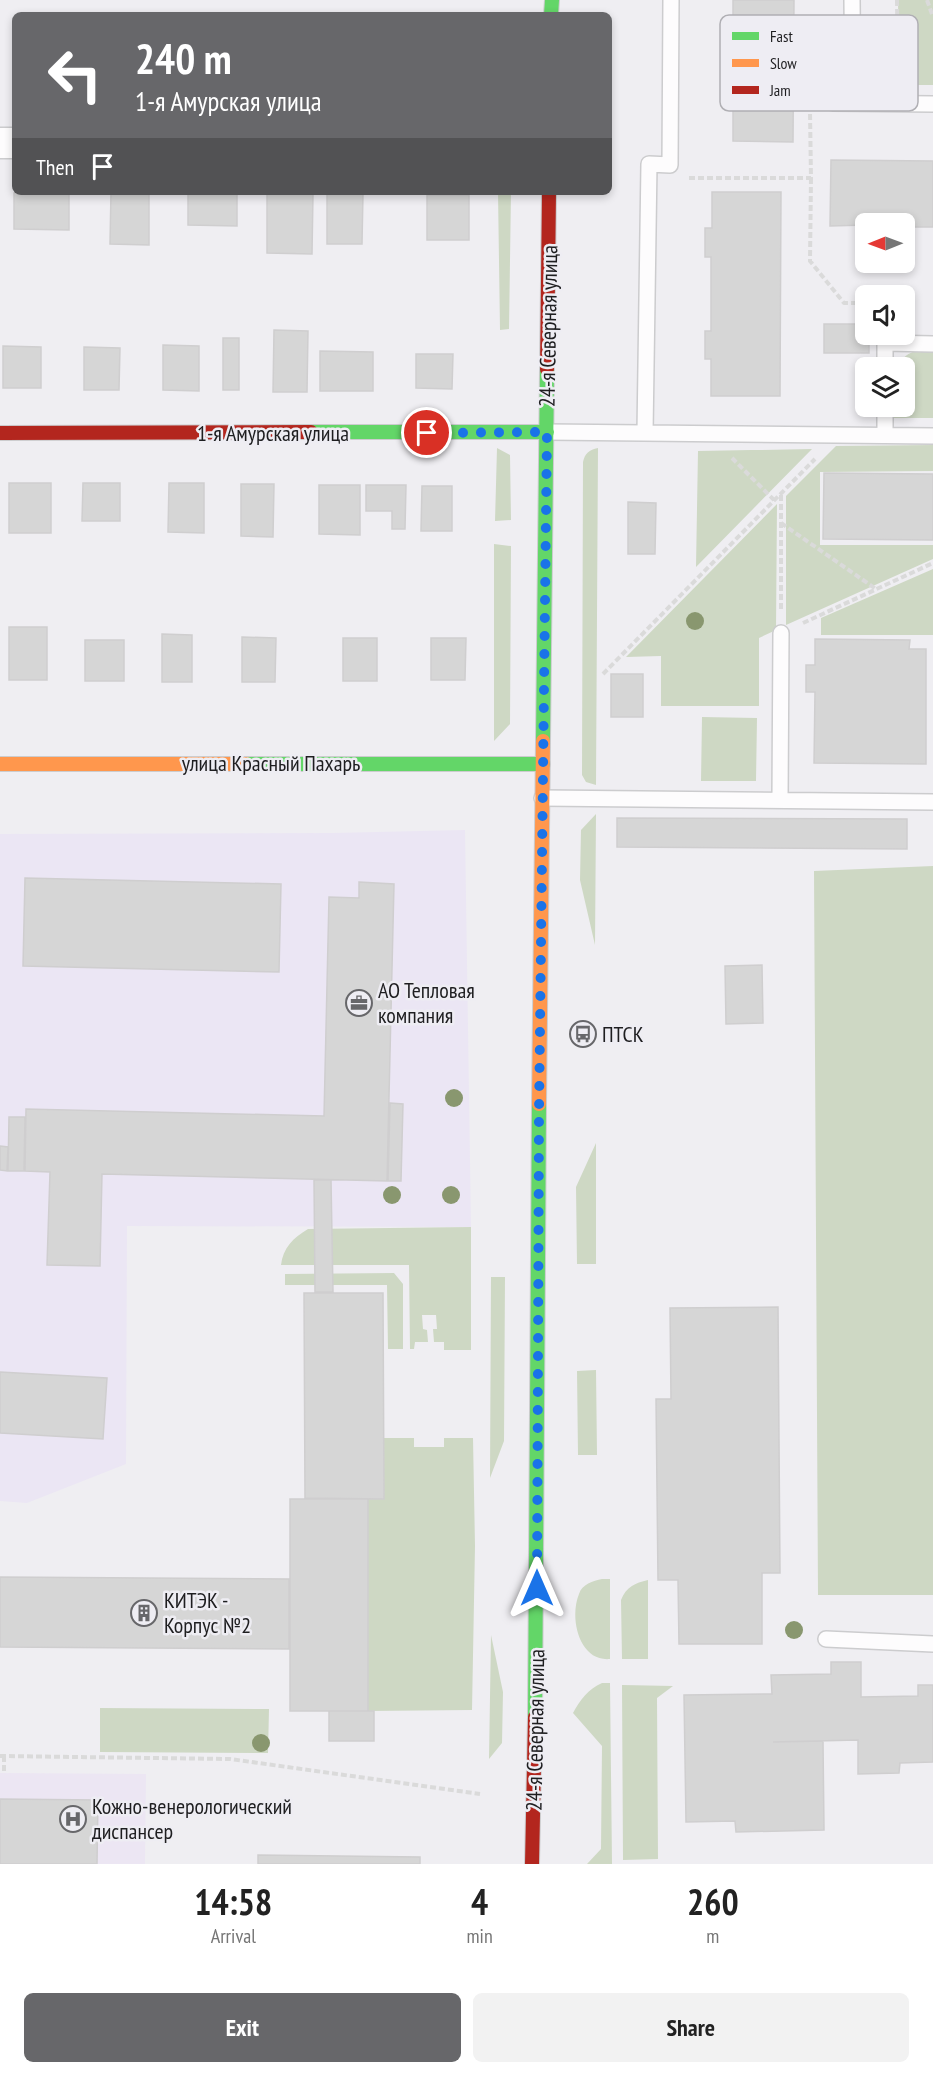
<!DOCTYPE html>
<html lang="en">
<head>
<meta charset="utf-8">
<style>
  body { margin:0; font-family:"PT Sans Narrow",sans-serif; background:#f2f2f2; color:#222; height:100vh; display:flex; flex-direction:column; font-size:22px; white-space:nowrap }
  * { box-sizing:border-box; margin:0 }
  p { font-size:20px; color:#767676 }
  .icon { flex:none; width:33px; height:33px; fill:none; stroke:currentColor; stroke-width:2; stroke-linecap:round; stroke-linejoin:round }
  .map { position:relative; height:1864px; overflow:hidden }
  .sheet { display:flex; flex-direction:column; background:#fff; flex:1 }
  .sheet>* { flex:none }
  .banner { position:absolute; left:12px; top:12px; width:600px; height:183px; border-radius:9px; box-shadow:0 3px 9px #0003; background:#67676a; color:#fff; overflow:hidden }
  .needle { width:39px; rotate:269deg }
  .controls { position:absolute; left:855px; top:213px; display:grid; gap:12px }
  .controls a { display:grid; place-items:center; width:60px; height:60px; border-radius:9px; background:#fff; box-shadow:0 3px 9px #0003; font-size:30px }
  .pin { position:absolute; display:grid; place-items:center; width:51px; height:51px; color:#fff; margin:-26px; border:3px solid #fff; border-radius:50%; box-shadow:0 2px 6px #0007 }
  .me { position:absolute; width:66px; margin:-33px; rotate:0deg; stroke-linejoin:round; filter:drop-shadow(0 0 4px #0008) }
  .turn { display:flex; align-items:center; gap:21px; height:126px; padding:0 24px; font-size:27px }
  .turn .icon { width:78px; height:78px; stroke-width:2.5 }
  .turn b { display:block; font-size:42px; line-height:51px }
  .then { display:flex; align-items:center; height:57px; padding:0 24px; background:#0003; gap:12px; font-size:22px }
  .eta { display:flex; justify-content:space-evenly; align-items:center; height:102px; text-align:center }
  .eta b { font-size:36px; font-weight:700; line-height:42px }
  .action { display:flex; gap:12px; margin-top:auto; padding:12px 24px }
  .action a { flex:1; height:69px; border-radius:9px; background:#67676a; color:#fff; font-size:24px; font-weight:700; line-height:69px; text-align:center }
  .action a+a { background:#f2f2f2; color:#222 }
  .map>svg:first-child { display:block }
  .industrial { fill:#ebe6f4 }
  .medical { fill:#ece6f3 }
  .green { fill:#ced8c4 }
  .building { fill:#d6d6d6; stroke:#cfcecf; stroke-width:1.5 }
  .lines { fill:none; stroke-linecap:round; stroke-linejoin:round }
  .lane-casing { stroke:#ccccce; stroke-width:18 }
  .street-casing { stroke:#ccccce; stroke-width:33 }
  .fast-casing { stroke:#ccccce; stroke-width:16 }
  .slow-casing { stroke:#ccccce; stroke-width:16 }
  .jam-casing { stroke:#ccccce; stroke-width:16 }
  .path { stroke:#dadada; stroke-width:4; stroke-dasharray:6 3; stroke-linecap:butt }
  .lane { stroke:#fdfcfd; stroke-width:15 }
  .street { stroke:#fdfcfd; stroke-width:30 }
  .fast { stroke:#63d668; stroke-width:14 }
  .slow { stroke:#ff974d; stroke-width:14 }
  .jam { stroke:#b3261e; stroke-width:14 }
  .tree { fill:#89976f }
  .route { stroke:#1a73e8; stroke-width:10; stroke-dasharray:0 18 }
  .labels { text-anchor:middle; stroke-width:5; stroke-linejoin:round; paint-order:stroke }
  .street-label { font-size:22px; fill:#1e1e20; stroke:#eeedf3 }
  .poi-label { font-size:22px; fill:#1e1e20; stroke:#eeedf3; text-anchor:start }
  .key { fill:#eeedf3; stroke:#b0afb4; stroke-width:1.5 }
  .key-label { font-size:16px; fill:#1e1e20 }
</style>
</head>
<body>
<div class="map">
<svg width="933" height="1864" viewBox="0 0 933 1864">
  <rect width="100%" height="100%" fill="#efeef2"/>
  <!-- industrial -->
  <path class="industrial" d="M465 830 471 1227 127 1226 126 1464 27 1503 0 1501V834L333 833Z"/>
  <!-- medical -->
  <path class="medical" d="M0 1773 146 1774 145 1864H0Z"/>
  <!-- green -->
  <path class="green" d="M898 0H933V85H899Z
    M498 192H511L509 329 500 330Z
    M933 349V418H894V407L904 406V368L897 367C905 352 916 349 933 349Z
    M933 445V471L820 472V545H933V559L786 625V496L836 446Z
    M497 448 510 455 511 520 495 521Z
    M598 448 596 785 586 782 582 775 583 462C585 453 589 450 598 448Z
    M812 449 696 567 698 451Z
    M777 504 776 630 759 638V706H661V656L626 657Z
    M494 544 511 546 510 724 494 741Z
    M933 569V635H821V618Z
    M702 717 757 718 756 781H701Z
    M596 814 595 945 580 880 581 830Z
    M933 866V1595H818L814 871Z
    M596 1143V1264H577L576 1187Z
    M471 1227V1350H444V1342H434L433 1329H437L436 1315H422L423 1329 427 1330 428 1342H415L414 1349H410L409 1265H281C283 1248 293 1238 308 1229Z
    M394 1273 403 1284V1349H388L387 1285H285V1274Z
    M491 1277H505L504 1441 490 1478Z
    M596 1370 597 1455H578L577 1371Z
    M384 1438H414V1447H444V1438H473L475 1546 472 1710 368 1711V1499L384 1498Z
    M602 1579H610V1659C579 1662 569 1618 579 1594 582 1584 593 1581 602 1579Z
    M648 1580V1659H622L621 1600C626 1587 635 1583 648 1580Z
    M491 1635 503 1692 502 1743 489 1759Z
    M602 1683H610L612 1864H587L601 1849 602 1746 573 1713C580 1700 588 1689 602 1683Z
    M622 1685 673 1686 657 1698 658 1859 623 1860Z
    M100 1708 269 1709 268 1753 100 1752Z"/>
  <!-- building -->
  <path class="building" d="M733 0H794L793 142 733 141V102H725V64H733Z
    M831 160 933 161V227H904V224L830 226Z
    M111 192H149V245L110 244Z
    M712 192H781L780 396H711V359H705V331H711V257H705V228H712Z
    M14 193 69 194V230L14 229Z
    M188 193 237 194V226L188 225Z
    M267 193 313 194 312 254 267 253Z
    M327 194H363L362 244H327Z
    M427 195H469V240H427Z
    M824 324H866V334H869V353H824Z
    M274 330 308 331 307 392H273Z
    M223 338H239V390H223Z
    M163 345 199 346V391L163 390Z
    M3 346 41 347V388H3Z
    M84 347 120 348 119 390H84Z
    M320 351 373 352V391H320Z
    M416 354H453L452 389 416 388Z
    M824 473 933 474V540L823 539Z
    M9 483H51V533H9Z
    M83 483H120V521H82Z
    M169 483H204V533L168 532Z
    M241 484H274L273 537 241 536Z
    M319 485H360V535L319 534Z
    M366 485H406L405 529H392V511H366Z
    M422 486H452V531H421Z
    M628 502 656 503 655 554H628Z
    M9 627H47V680H9Z
    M162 634 192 635V682H162Z
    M242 637 276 638 275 682H242Z
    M343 638H377V681H343Z
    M431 638H466L465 680H431Z
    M815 639 910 640 909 649H926V764L814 763 815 692H806V665H815Z
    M85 640H124V681H85Z
    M611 674H643V717H611Z
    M617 818 907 819V849L617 847Z
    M25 878 281 884 279 972 23 966Z
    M359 882 394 884 387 1181 102 1174 100 1266 47 1265 50 1172 25 1171 26 1109 324 1116 329 897 359 898Z
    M762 965 763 1023 726 1024 725 966Z
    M390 1103 403 1104 401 1181H388Z
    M9 1117H25L24 1171H8Z
    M0 1146 8 1147 7 1171 0 1170Z
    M314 1180H331L333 1292H315Z
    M304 1293H383L384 1499 305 1498Z
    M778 1307 780 1573H762V1644H679L678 1580H658L656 1399H671L670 1308Z
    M0 1372 107 1378 103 1439 0 1433Z
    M290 1499H368V1711H290Z
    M0 1577 289 1579V1649L0 1647Z
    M831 1662H861V1697L918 1696V1685H933V1762L900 1763 899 1773 858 1774V1740L773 1742 823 1741 824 1830 736 1832 735 1821 686 1822 684 1695 772 1694 771 1675 831 1674Z
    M329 1711H374V1741H329Z
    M0 1799 98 1800 97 1864H0Z
    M258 1855 420 1857V1864H258Z"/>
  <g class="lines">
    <defs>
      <path id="lane" d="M852 0 853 103
        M833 103 933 104
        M885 368V343L933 344
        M547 432 933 436
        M645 433 649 164 670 165 671 0
        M885 435V406
        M542 798 933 802
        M780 800 781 633
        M826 1639 933 1644"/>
      <path id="street" d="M0 143H15"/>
      <path id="fast" d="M551 15 552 0
        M311 432H547
        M543 741 547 369
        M246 764H543
        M535 1717 539 1104"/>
      <path id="slow" d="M0 764H246
        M539 1104 543 741"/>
      <path id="jam" d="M547 369 549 192
        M0 433 311 432
        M532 1864 535 1717"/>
    </defs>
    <!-- lane casing -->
    <use href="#lane" class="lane-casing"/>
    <!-- street casing -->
    <use href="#street" class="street-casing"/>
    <!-- fast casing -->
    <use href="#fast" class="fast-casing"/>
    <!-- slow casing -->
    <use href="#slow" class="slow-casing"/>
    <!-- jam casing -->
    <use href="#jam" class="jam-casing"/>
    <!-- path -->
    <path class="path" d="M897 0 898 82
      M927 0 933 17
      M689 178H811L810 112
      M811 178 810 261 844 303H866
      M732 458 774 500
      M781 495V610
      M781 523 876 589
      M803 623 933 563
      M603 674 815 459
      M0 1756 230 1759 480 1794
      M4 1756V1773"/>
    <!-- lane -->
    <use href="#lane" class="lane"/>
    <!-- street -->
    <use href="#street" class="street"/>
    <!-- fast -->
    <use href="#fast" class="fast"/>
    <!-- slow -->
    <use href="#slow" class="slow"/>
    <!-- jam -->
    <use href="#jam" class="jam"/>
  </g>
  <!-- trees -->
  <g class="tree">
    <circle cx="695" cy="621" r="9"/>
    <circle cx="454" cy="1098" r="9"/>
    <circle cx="392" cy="1195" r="9"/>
    <circle cx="451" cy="1195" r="9"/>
    <circle cx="794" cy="1630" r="9"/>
    <circle cx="261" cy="1743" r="9"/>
  </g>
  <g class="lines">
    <!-- route -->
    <path class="route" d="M427 433 547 432 539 1114 537 1588"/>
  </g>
  <!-- icons -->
  <defs>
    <symbol id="office-ring" viewBox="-11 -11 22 22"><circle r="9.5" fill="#eeedf3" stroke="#67676a" stroke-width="1.5"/><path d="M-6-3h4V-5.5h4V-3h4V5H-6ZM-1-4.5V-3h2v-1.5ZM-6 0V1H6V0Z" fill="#67676a"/></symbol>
    <symbol id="bus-ring" viewBox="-11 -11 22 22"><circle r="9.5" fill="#eeedf3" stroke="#67676a" stroke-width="1.5"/><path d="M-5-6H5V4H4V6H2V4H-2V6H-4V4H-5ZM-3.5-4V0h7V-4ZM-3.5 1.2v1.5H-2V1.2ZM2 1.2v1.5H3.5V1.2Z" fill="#67676a"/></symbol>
    <symbol id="building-ring" viewBox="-11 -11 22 22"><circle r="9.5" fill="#eeedf3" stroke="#67676a" stroke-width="1.5"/><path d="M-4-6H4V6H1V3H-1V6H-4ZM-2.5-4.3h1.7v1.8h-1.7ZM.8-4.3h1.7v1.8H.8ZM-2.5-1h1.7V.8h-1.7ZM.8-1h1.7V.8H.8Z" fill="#67676a"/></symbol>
    <symbol id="hospital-ring" viewBox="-11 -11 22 22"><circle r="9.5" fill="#eeedf3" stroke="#67676a" stroke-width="1.5"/><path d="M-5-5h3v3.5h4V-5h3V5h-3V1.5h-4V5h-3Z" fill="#67676a"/></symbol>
  </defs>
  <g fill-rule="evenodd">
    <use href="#office-ring" x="344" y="988" width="30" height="30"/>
    <use href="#bus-ring" x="568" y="1019" width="30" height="30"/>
    <use href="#building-ring" x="129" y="1598" width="30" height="30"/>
    <use href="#hospital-ring" x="58" y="1804" width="30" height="30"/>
  </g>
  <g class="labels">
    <!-- street labels -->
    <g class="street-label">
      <text transform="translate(548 326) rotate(-89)" y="8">24-я Северная улица</text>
      <text x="273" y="441">1-я Амурская улица</text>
      <text x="271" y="771">улица Красный Пахарь</text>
      <text transform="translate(535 1730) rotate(-89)" y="8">24-я Северная улица</text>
    </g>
    <!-- poi labels -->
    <g class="poi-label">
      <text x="378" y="998">АО Тепловая<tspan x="378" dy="25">компания</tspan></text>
      <text x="602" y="1042">ПТСК</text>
      <text x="164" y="1608">КИТЭК -<tspan x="164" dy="25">Корпус №2</tspan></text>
      <text x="92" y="1814">Кожно-венерологический<tspan x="92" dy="25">диспансер</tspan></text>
    </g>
  </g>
  <!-- legend -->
  <rect x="720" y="15" width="198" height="96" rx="9" class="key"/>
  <rect x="732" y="32" width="27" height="8" fill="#63d668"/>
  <rect x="732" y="59" width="27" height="8" fill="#ff974d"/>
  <rect x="732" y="86" width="27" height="8" fill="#b3261e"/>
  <g class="key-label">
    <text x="770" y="42">Fast</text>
    <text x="770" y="69">Slow</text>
    <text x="770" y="96">Jam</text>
  </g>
</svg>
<div class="controls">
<a><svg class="needle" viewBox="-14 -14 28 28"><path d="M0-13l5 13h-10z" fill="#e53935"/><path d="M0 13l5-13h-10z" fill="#767676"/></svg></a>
<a><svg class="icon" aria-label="sound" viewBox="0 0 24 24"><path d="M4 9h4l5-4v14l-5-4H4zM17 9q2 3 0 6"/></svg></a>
<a><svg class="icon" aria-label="layers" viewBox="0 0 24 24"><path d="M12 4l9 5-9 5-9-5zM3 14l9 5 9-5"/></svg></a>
</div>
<div class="pin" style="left:427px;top:433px;background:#d93025"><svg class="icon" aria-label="arrive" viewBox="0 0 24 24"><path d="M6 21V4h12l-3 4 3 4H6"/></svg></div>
<svg class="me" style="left:537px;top:1588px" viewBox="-20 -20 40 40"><path d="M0-17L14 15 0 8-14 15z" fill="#1a73e8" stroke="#fff" stroke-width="4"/></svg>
<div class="banner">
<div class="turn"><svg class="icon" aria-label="left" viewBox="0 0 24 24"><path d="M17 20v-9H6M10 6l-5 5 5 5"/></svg><div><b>240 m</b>1-я Амурская улица</div></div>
<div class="then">Then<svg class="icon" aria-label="arrive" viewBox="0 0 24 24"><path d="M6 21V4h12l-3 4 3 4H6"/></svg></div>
</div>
</div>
<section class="sheet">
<div class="eta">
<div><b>14:58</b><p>Arrival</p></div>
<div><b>4</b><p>min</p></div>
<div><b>260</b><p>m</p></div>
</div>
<div class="action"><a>Exit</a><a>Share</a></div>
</section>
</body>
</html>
